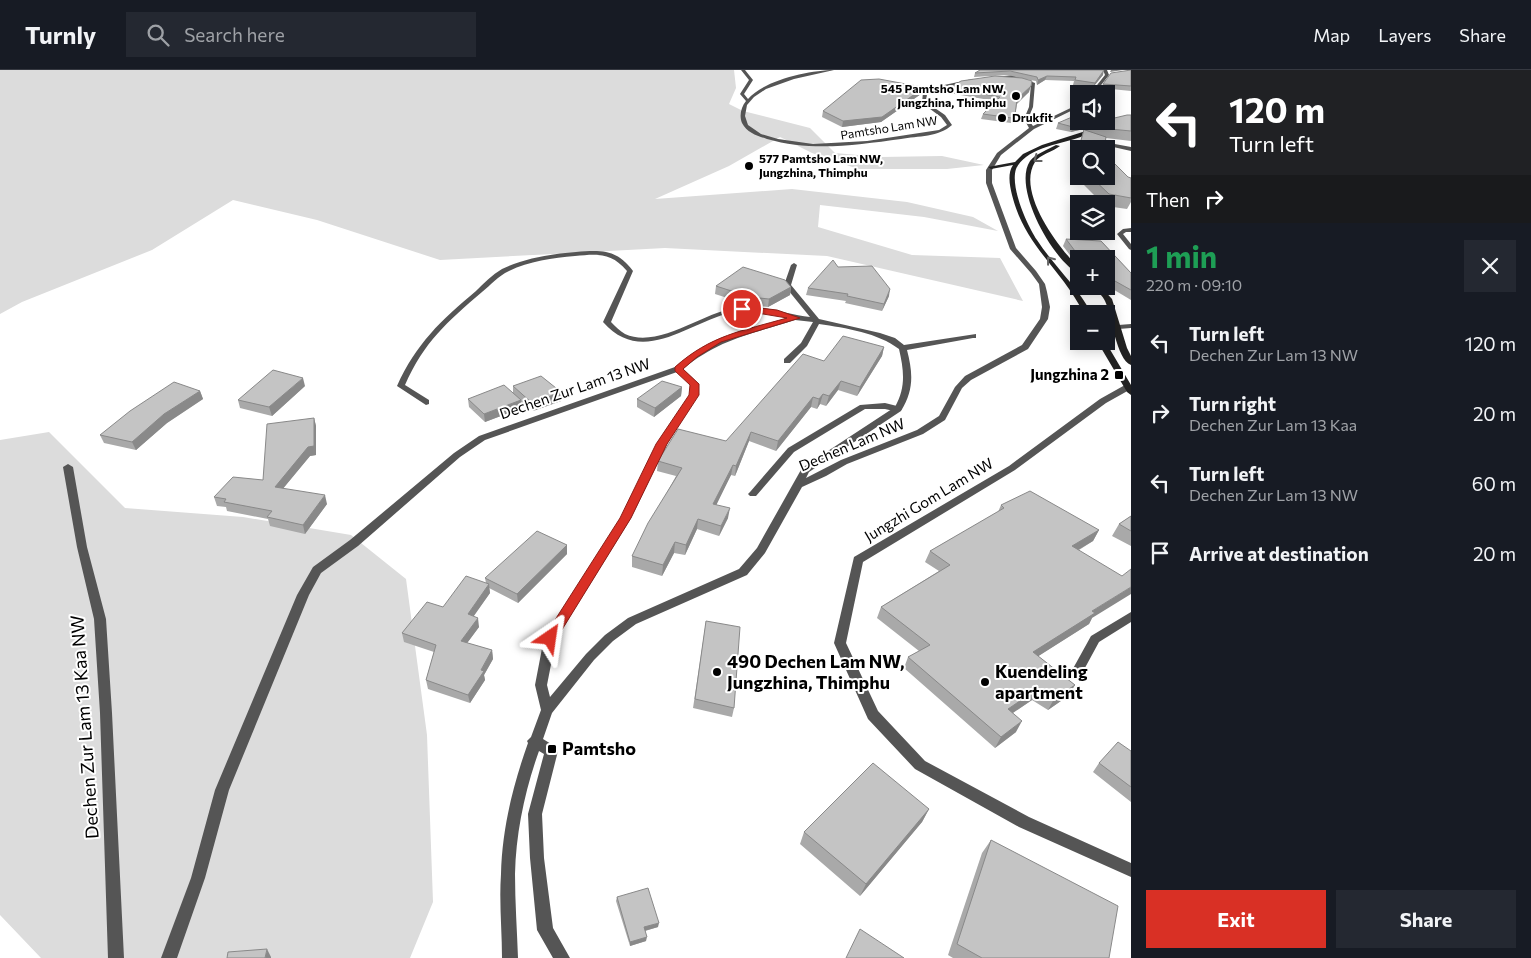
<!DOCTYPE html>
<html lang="en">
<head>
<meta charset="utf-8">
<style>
  body { margin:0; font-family:Commissioner,sans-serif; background:#242831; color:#f1f3f6; height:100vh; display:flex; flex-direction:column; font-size:19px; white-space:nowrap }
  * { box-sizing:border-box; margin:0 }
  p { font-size:16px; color:#9ea1a6 }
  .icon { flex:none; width:28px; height:28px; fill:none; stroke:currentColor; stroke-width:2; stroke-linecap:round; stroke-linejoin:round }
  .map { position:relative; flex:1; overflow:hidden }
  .panel { display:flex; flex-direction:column; background:#171b24; width:400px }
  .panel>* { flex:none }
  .banner { background:#202124; color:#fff; overflow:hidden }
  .controls { position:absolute; left:1070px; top:15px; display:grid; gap:10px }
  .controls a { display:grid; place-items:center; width:45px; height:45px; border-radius:0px; background:#171b24; box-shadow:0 2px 12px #0003; font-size:25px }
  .pin { position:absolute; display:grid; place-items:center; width:42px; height:42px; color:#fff; margin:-21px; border:2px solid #fff; border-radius:50%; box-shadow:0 1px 5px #0007 }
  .me { position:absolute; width:55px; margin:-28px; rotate:32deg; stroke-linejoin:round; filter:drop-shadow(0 0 4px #0008) }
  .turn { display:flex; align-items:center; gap:18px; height:105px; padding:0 15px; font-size:22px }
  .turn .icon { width:65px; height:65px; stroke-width:2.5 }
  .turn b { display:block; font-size:35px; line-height:42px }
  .then { display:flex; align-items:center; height:48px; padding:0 15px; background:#0003; gap:10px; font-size:19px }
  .round { display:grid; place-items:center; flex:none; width:52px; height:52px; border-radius:0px; background:#242831 }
  .head { display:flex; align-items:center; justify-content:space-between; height:85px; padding:0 15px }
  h1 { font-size:30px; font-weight:700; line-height:38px; color:#1e9e55 }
  .button { display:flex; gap:10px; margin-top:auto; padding:10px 15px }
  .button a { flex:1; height:58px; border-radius:0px; background:#d93025; color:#fff; font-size:20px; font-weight:700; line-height:58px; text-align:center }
  .button a+a { background:#242831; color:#f1f3f6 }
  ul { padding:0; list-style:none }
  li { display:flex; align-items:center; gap:15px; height:70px; padding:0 15px }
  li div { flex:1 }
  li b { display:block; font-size:19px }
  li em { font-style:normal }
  header { display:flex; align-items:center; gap:30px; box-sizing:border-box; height:70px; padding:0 25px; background:#171b24; border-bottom:1px solid #363941 }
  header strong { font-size:24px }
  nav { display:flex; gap:28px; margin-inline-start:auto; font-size:18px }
  .search { width:350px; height:45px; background:#242831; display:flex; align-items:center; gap:12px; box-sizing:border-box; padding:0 18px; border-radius:0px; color:#9ea1a6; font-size:19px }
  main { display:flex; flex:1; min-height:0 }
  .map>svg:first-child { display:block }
  .green { fill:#dcdcdc }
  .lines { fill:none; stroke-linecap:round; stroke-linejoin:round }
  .lane { fill:#555; fill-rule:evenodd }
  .street { fill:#555; fill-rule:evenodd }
  .secondary { fill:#222; fill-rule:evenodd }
  .wall { fill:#a9a9a9 }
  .shaded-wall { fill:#898989 }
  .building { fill:#c4c4c4; stroke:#898989 }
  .oneway { stroke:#646464 }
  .route { fill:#d93025; stroke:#8d1f18 }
  .poi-dot { fill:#000; stroke:#fff; stroke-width:2 }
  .labels { text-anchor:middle; stroke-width:4; stroke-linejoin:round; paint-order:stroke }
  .far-poi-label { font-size:12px; font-weight:bold; fill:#000; stroke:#fff; text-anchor:start }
  .far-street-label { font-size:12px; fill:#000; stroke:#fff }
  .poi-label { font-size:15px; font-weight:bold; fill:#000; stroke:#fff; text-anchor:end }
  .street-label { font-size:15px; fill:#000; stroke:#fff }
  .near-poi-label { font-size:18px; font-weight:bold; fill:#000; stroke:#fff; text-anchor:start }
  .near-street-label { font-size:18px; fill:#000; stroke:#fff }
</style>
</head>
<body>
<header>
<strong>Turnly</strong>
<div class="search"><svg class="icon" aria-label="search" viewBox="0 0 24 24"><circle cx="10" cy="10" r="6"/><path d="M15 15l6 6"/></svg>Search here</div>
<nav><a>Map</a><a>Layers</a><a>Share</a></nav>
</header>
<main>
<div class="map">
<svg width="1131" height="888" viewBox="0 0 1131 888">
  <rect width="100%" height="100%" fill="#fff"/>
  <!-- green -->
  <path class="green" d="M0 0H734L736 18 729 34 743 41 810 58 835 83 881 87 942 86 984 95 947 99H858L812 83 780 67 729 96 655 129 792 119 907 132 973 147 998 161 924 147 820 135 818 157 912 185 1000 188 1023 231 827 186 665 178 440 190 317 150 233 130 152 180 22 232 0 244Z
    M49 362 125 438 243 447 351 465 406 509 427 665 433 832 410 888H41L0 845V370Z"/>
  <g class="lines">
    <!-- lane -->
    <path class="lane" d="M885 333 901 337 902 339 898 342 885 339H865L794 382 756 426H750L748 424 750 422 788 378 860 335Z"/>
    <!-- street -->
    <path class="street" d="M741 0H745L753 10 744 24 748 29C764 10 811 0 834 0L794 9 766 19 754 27 747 35 745 46 748 55 761 64 778 69 813 74 867 71 939 60 947 55 941 47 922 33 923 22 935 17 972 9 974 10 937 19 927 24 926 32 945 45 952 55C939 67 918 66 901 69 856 75 812 82 767 69 758 66 747 63 742 53 739 46 741 37 746 31L740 24 749 10Z
      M1103 0H1107L1109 5 1094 24H1090L1105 5Z
      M1014 5 1035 13 1033 37 1028 49 1033 56 1079 34V37L1034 59 1001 85 992 100V113L1016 178 1036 201 1045 214 1047 222 1050 237 1048 249 1028 279 971 310 962 318 945 350 923 364 847 394 826 406 802 417 765 483 747 505 636 554 613 571 594 590 552 643 543 669 556 677 558 681 542 744 544 788 553 858 570 888H553L537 860 530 788 528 744 544 684 539 681C525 720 516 762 515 804 515 832 517 860 518 888H502C502 860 499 832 501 804 502 759 513 715 528 673L527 671 531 667 541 640 535 615 544 568 621 448 657 374 690 325 691 315 677 302 485 370 460 387 358 476 321 503 309 525 229 720 205 808 177 888H161L191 808 215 720 297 525 313 497 350 470 454 383 479 366 675 297C713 266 741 262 787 248 767 243 746 238 726 244 684 256 641 295 603 252L627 201C611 182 597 184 575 186 553 188 529 191 509 201 498 206 491 215 482 222 447 252 424 272 405 315L429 330V334L426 335 397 316C416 274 441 250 476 221 484 213 492 205 502 199 525 188 551 184 576 182 601 180 617 179 633 201L611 252C615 256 620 261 625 264 660 280 706 239 742 237 765 235 788 245 810 247L784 215 791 195 794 193 797 195 791 215 819 249 880 263 895 268 904 275 976 264V268H973L907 280C913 303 914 320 901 341L809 402 806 408 841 390 917 360 939 346 955 317 965 306 1022 275 1040 249 1042 237 1039 214 1031 203 1010 179 986 113V100L997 83 1029 58 1024 49 1029 37 1031 14 1014 7 986 9 984 8ZM795 250 813 252 801 273 784 289V293H790L807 276 819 254C846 258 878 263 899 279 904 301 906 317 895 337L802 398 757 478 739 499 628 548 605 565 586 584 550 627 547 615 556 569 631 448 667 374 698 325 699 314 683 299C719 269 752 264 795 250Z
      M1093 70 1131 77V81L1091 72Z
      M1131 158V162H1126L1123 164 1131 174V180L1129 179 1117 164 1123 159Z
      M1131 254V258L1106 260V256Z
      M1125 315H1131V319L1106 333 1015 400 863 492 846 573 878 641 925 691 1029 747 1131 793V807L1019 757 915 699 868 649 834 573 854 487 1009 396 1100 329Z
      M68 394 73 397 87 477 106 549 112 643 124 888H108L100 643 94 549 77 477 63 397Z
      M1131 542V552L1099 572 1080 607 1076 609 1072 607 1070 604 1091 566Z"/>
    <!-- secondary -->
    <path class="secondary" d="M1092 59 1096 60C1075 73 1047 72 1026 87 1022 90 1018 94 1016 99 1010 117 1027 155 1037 170 1054 196 1077 216 1092 244H1084C1062 199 1025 177 1012 125 1010 116 1007 104 1013 95L991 99 988 97 1015 92 1023 84 1042 75Z
      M1056 75 1060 76C1054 81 1039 85 1035 92 1016 122 1059 178 1079 198V204C1053 191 1012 118 1030 91 1035 84 1049 79 1056 75Z
      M1093 216H1100L1112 229 1127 278 1131 286V295C1116 289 1112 246 1105 231 1103 226 1097 221 1093 216Z
      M1097 271H1105L1131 315V325L1127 322Z"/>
  </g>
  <!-- wall -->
  <path class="wall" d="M980 0 1103 5 1093 17 1073 15 1074 11 1045 10 1037 15 1036 11 1024 9 1029 22 1017 34 1015 45 1014 50H1012L1011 53 981 49 983 44 995 31 949 23 950 18 1020 8 1008 5 974 7 975 3Z
    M1131 0V21L1101 18 1103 14Z
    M921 24 881 52 842 57 822 47 823 41Z
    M1131 45V71L1106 68 1079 79V106H1106L1131 108V132L1127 139 1106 136V134H1103L1071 102 1084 59 1071 62 1056 59 1058 53 1113 46 1111 49Z
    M1066 169 1101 171 1131 203V230L1106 215V189H1079V197L1063 176Z
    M838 197 889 226 882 241 845 233 846 231 806 225 808 218Z
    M716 216 791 217 790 225 768 237 749 235 715 224Z
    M884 277 882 286 857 326 838 320 826 336 820 334 817 339 811 337 776 381 749 371 735 406 731 405 716 434 728 448 719 466 697 459 685 485 674 483 662 506 632 497V486L676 406 657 401 658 391 726 371 824 291Z
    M305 316 272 346 240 338 238 330Z
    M513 316 561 322V331L533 341 521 332 522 338 485 352 469 337 468 329 513 323Z
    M682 317 681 326 654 347 637 337V329Z
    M200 321 203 329 167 353 136 380 104 373 100 365Z
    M314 348 316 356V385L310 386 283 418 327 434 305 464 270 456 268 449 227 441 226 437 217 436 214 427 263 410Z
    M1001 435 1099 460 1093 471 1079 480 1092 548 1089 554 1038 586 1075 615 1068 626 1048 640 1032 630 1013 643 1016 662 995 678 904 598 908 587 919 581 877 548 881 537 939 501 925 492 930 481 998 442Z
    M1131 446V476L1112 466 1119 454Z
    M567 475V484L518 533 489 518 490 523 473 546 479 557 467 573 492 580 493 589 484 605 485 610 470 633 428 619 426 610 434 582 404 572 402 563 443 537 486 513 485 508Z
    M706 551 734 638 732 647 693 638Z
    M1131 681V732L1093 702 1099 693Z
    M929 739 922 752 860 826 800 774 804 762Z
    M991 770 1109 888H953L948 885 982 783Z
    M617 827 658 857 645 861 646 871 630 876 616 831Z"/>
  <!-- shaded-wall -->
  <path class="shaded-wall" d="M1104 0 1103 5 1093 17 1095 13Z
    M1111 0H1123L1110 2Z
    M1047 6 1045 10 1037 15 1038 10Z
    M1031 16 1029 22 1015 35 1017 29Z
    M922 19 921 24 881 52 842 57 843 51Z
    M1113 46 1110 52 1089 57 1085 66V60L1087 58 1071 62 1073 57 1093 51H1106V48Z
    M791 217 790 225 768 237 769 229Z
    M890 219 889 226 882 241 884 234Z
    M884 277 882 286 857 326 860 317Z
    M303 308 305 316 272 346 269 337Z
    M841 311 838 320 826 336 829 326Z
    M682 317 681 326 654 347 655 338Z
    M200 321 203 329 167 353 136 380 132 372 164 344Z
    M561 322V331L533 341 532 333Z
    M823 324 820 334 817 339 819 329Z
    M813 327 811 337 776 381 778 371Z
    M521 330 522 338 485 352 484 344Z
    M314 348 316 356V385L310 386 277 426 275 417Z
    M751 362 749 371 735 406 736 396Z
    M733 395 731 405 712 444 713 434Z
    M325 425 327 434 305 464 303 455Z
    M730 438 728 448 719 466 721 456Z
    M698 449 697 459 685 485 686 475Z
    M1099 460 1093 471 1066 487 1072 476Z
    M675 472 674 483 662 506 663 495Z
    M567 475V484L518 533 517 524Z
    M489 514 490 523 469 553 468 544Z
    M1131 517V524L1092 548 1089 554 1026 594 1033 582 1092 541Z
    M478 548 479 557 462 580 461 571Z
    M492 580 493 589 484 605 485 610 470 633 468 625Z
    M1075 615 1068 626 1048 640 1054 629Z
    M1039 618 1032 630 1002 650 1008 639Z
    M1022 651 1016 662 995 678 1001 667Z
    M929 739 922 752 860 826 866 814Z
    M659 853 658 857 644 861V857Z
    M647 867 646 871 630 876V872Z
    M267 879 271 887V888H265Z"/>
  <!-- building -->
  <path class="building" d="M980 0H1104L1095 13 1075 10 1076 7 1047 6 1038 10 1037 7 1010 1 975 3Z
    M1131 0V16L1103 14 1111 3Z
    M995 6 1022 8 1032 11 1031 16 1017 29 1015 45 1013 44 1012 48 983 44 1000 27 950 18 961 11Z
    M879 9 922 17V19L882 47 843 51 823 41 861 10Z
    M1079 44V51H1093L1073 57 1058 53Z
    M1106 45 1113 46 1106 48Z
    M1127 45H1131V61L1089 57 1085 60 1106 67 1104 79H1079V96L1075 92 1085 56 1103 51H1106V50Z
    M1106 85 1128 107 1131 108V128L1109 124 1090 106H1106Z
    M1066 169 1101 171 1131 203V220L1106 206V189H1081Z
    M833 190 838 197 872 196 890 219 884 234 847 226 848 224 808 218Z
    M743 197 785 210 791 217 769 229 750 227 716 216Z
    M843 266 884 277 860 317 841 311 829 326 823 324 819 329 813 327 778 371 751 362 736 396 733 395 713 434 730 438 721 456 698 449 686 475 675 472 663 495 632 486 648 453 682 398 658 391 678 359 726 371 803 284 824 291Z
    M273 300 303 308 269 337 238 330Z
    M541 306 561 322 532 333 513 316Z
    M662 311 682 317 655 338 637 329Z
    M174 312 200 321 164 344 132 372 100 365 130 341Z
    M504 315 521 330 484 344 468 329Z
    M314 348V376L308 377 275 417 325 425 303 455 267 447 272 441 224 432 226 429 214 427 233 407 263 410 267 354Z
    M1030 421 1099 460 1072 476 1122 506 1131 499V517L1092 541 1095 543 1033 582 1075 615 1054 629 1039 618 1008 639 1022 651 1001 667 908 587 930 575 881 537 950 495 930 481 1004 438 1001 435Z
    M1131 446V461L1119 454Z
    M537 461 567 475 517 524 485 508Z
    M466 506 489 514 468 544 478 548 461 571 492 580 481 600 484 601 468 625 426 610 436 575 402 563 427 532 443 537Z
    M706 551 740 557 734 638 695 629Z
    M1118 672 1131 681V717L1099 693Z
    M873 693 929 739 866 814 804 762Z
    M991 770 1118 836 1109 888H982L957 874Z
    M648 818 659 853 644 857 647 867 630 872 617 827Z
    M860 859 904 888H846Z
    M267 879 265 888H227L228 882Z"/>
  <!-- one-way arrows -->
  <defs><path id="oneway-chevron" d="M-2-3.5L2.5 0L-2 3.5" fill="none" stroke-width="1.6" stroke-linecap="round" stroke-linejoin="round" transform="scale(1.25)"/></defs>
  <g class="oneway">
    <use href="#oneway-chevron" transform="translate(1037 89) rotate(143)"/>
    <use href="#oneway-chevron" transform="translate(1050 190) rotate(-128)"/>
  </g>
  <!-- route -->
  <path class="route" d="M742 236 777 240 800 248 721 272 697 287 683 299 699 314V325L667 374 631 448 555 571H546L544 568 546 564 620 448 656 374 689 325 690 315 675 301V297C711 265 742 261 787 248L739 240 737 239Z"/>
  <!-- markers -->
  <g class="poi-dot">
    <circle cx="1016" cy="26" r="5"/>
    <circle cx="1002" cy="48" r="5"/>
    <circle cx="749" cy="96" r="5"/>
    <rect x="1114" y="300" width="10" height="10" rx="2.5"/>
    <circle cx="717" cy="602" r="5"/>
    <circle cx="985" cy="612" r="5"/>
    <rect x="547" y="674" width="10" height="10" rx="2.5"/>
  </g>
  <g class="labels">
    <!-- far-poi labels -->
    <g class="far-poi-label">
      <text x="1006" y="23" text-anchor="end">545 Pamtsho Lam NW,<tspan x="1006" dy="14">Jungzhina, Thimphu</tspan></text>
      <text x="1012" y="52">Drukfit</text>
      <text x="759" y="93">577 Pamtsho Lam NW,<tspan x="759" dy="14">Jungzhina, Thimphu</tspan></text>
    </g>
    <!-- far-street labels -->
    <g class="far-street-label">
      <text transform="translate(889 58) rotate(-9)" y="4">Pamtsho Lam NW</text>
    </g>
    <!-- poi labels -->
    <g class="poi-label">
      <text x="1109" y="310">Jungzhina 2</text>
    </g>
    <!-- street labels -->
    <g class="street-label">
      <text transform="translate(575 319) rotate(-19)" y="5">Dechen Zur Lam 13 NW</text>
      <text transform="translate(852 375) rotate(-23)" y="5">Dechen Lam NW</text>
      <text transform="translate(929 430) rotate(-31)" y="5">Jungzhi Gom Lam NW</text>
    </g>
    <!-- near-poi labels -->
    <g class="near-poi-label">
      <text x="727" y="598">490 Dechen Lam NW,<tspan x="727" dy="21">Jungzhina, Thimphu</tspan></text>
      <text x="995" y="608">Kuendeling<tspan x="995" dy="21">apartment</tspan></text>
      <text x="562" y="685">Pamtsho</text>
    </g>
    <!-- near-street labels -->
    <g class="near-street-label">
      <text transform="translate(85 657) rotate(-94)" y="6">Dechen Zur Lam 13 Kaa NW</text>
    </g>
  </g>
</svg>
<div class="controls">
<a><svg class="icon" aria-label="sound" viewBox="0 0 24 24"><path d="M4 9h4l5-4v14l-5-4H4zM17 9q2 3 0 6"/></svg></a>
<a><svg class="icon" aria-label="search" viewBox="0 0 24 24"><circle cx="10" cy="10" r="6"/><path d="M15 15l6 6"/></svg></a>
<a><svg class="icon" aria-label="layers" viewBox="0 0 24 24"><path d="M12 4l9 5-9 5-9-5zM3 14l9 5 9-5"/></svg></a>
<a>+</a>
<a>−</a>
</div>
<div class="pin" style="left:742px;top:239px;background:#d93025"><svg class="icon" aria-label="arrive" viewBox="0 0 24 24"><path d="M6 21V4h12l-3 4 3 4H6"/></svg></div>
<svg class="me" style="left:550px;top:568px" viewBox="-20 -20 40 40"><path d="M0-17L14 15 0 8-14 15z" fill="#d93025" stroke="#fff" stroke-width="4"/></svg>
</div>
<section class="panel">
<div class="banner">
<div class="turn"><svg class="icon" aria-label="left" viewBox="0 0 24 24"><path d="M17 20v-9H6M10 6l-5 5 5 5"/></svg><div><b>120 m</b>Turn left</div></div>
<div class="then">Then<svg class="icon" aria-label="right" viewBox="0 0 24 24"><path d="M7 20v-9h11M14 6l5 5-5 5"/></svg></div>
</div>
<div class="head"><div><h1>1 min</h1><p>220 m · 09:10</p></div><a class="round"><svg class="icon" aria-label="close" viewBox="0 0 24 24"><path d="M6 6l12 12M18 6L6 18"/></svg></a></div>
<ul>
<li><svg class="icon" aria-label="left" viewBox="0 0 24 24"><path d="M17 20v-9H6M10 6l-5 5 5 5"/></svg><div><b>Turn left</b><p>Dechen Zur Lam 13 NW</p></div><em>120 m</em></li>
<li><svg class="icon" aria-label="right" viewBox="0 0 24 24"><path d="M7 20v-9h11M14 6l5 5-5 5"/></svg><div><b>Turn right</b><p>Dechen Zur Lam 13 Kaa</p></div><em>20 m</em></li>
<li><svg class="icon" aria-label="left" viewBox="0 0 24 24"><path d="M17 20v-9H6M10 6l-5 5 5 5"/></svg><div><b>Turn left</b><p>Dechen Zur Lam 13 NW</p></div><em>60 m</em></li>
<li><svg class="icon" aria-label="arrive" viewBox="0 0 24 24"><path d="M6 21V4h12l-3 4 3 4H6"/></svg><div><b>Arrive at destination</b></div><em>20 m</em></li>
</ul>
<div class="button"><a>Exit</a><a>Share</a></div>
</section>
</main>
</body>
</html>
